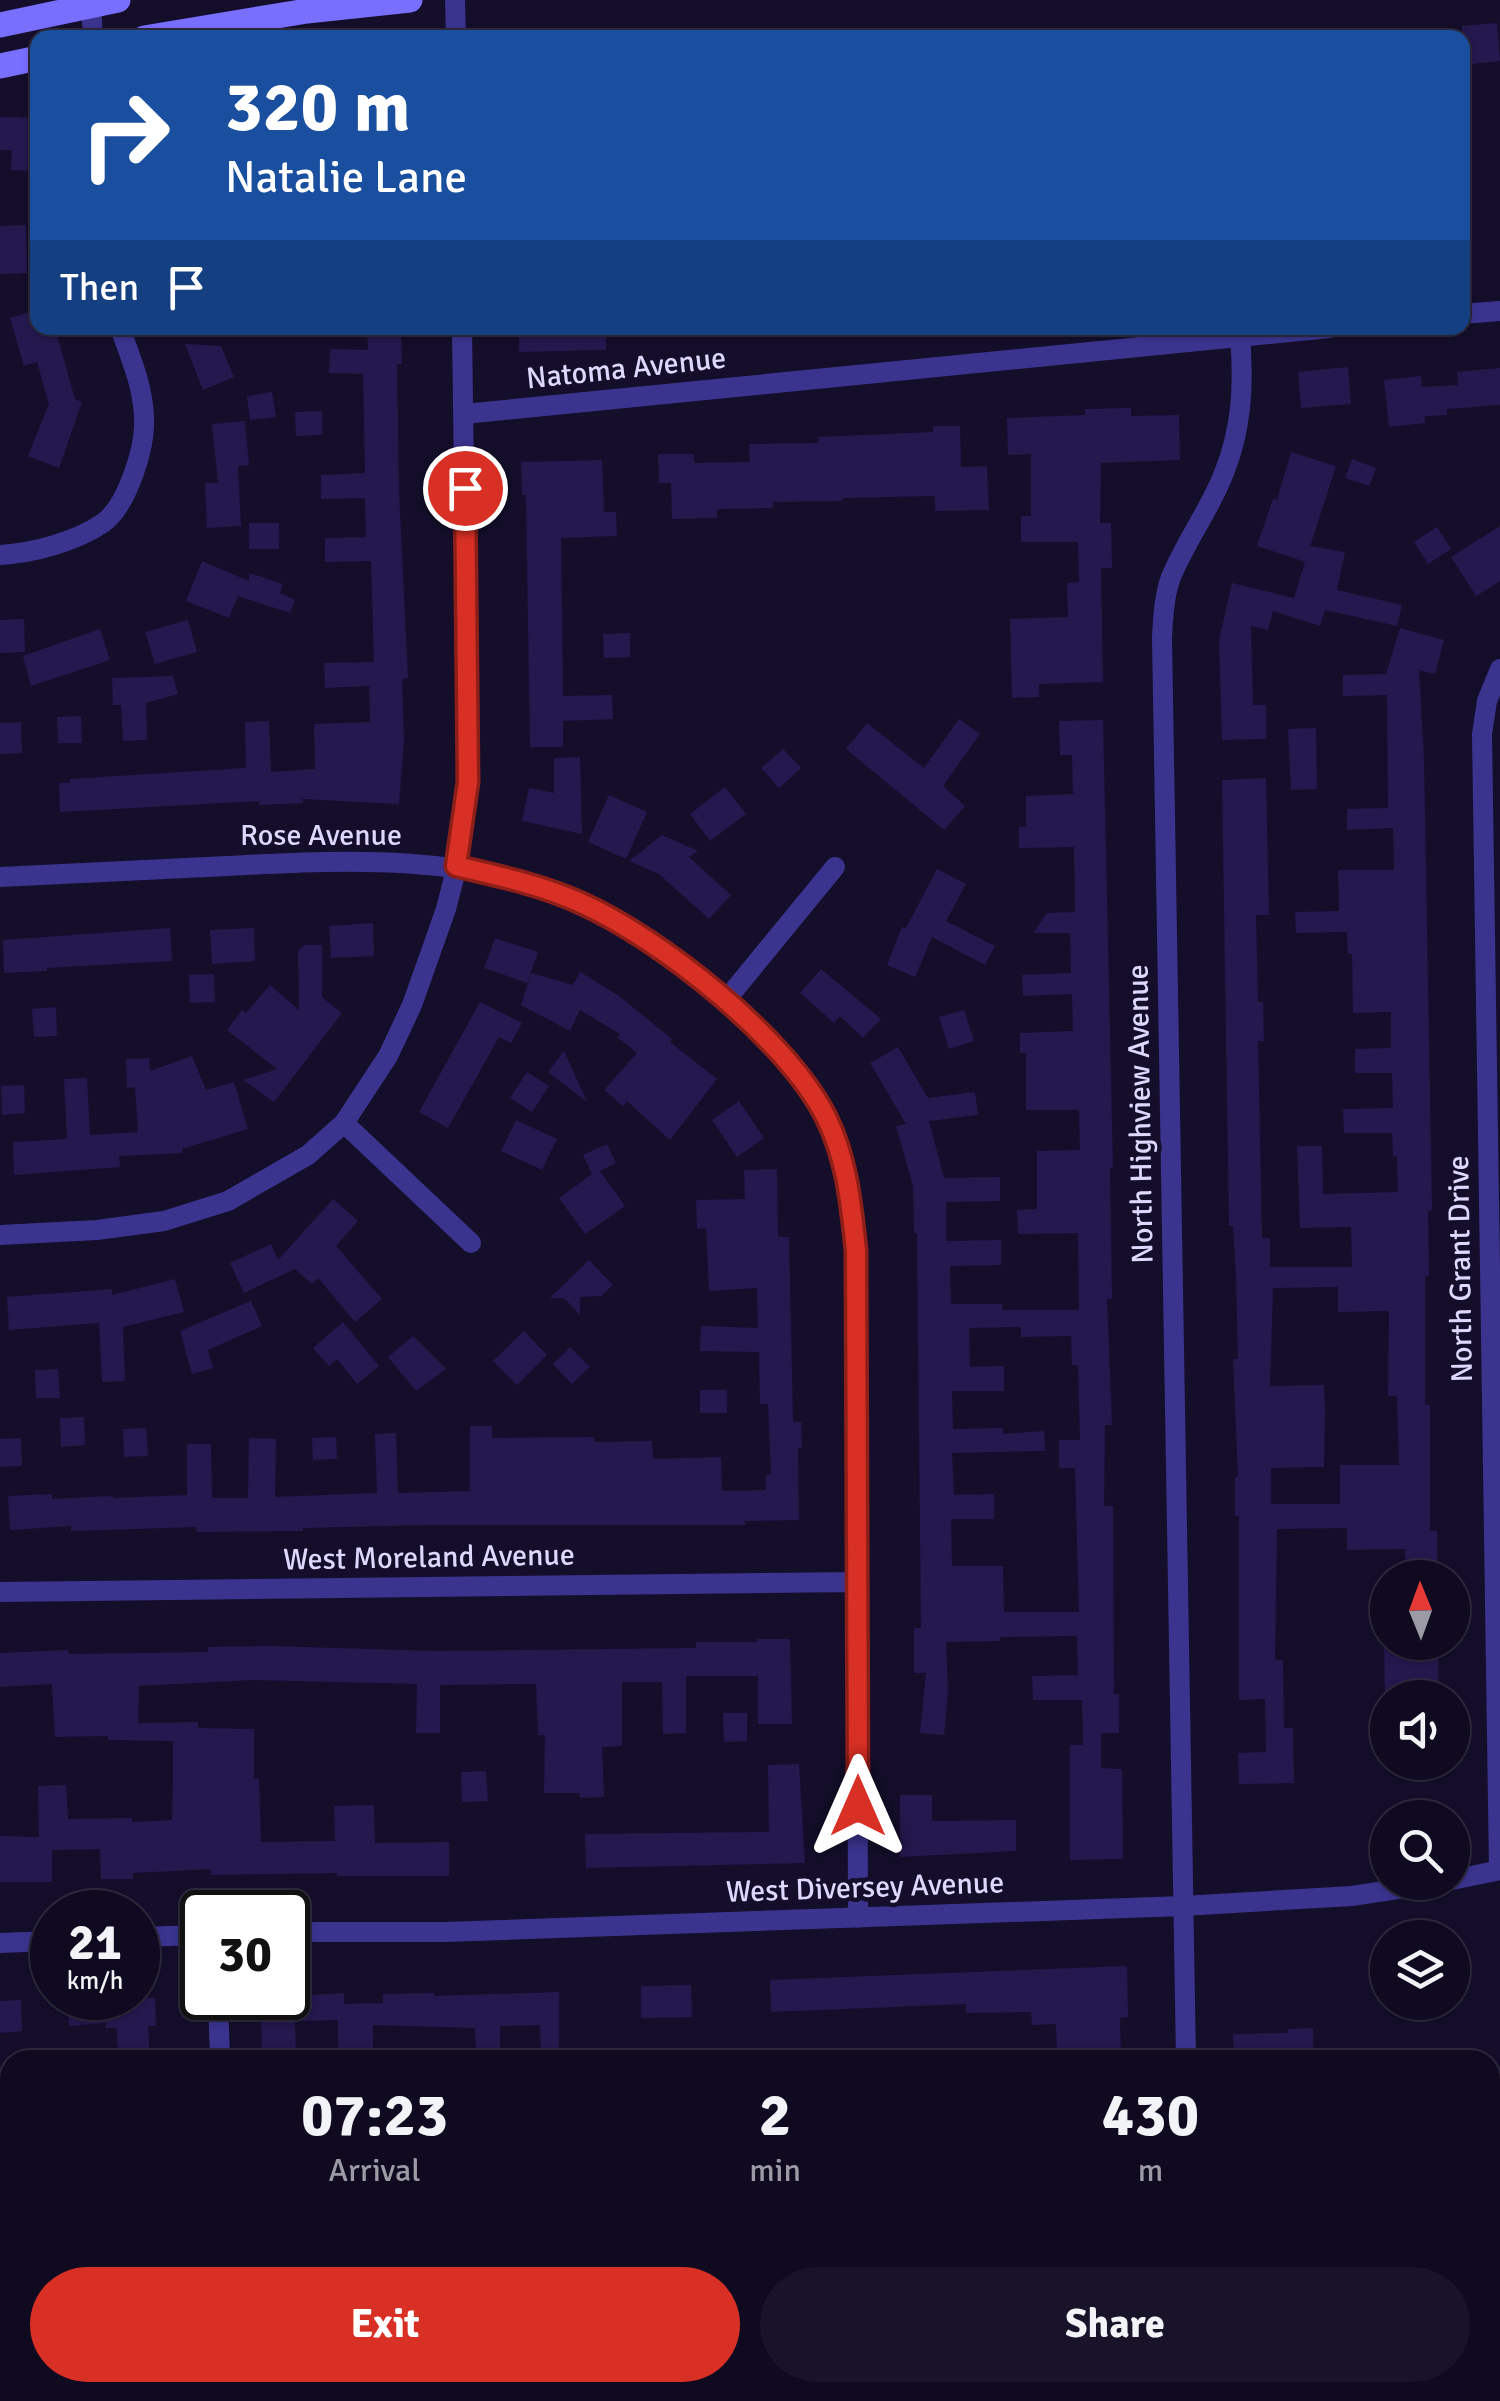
<!DOCTYPE html>
<html lang="en">
<head>
<meta charset="utf-8">
<style>
  body { margin:0; font-family:Signika,sans-serif; background:#181329; color:#f1f3f6; height:100vh; display:flex; flex-direction:column; font-size:38px; white-space:nowrap }
  * { box-sizing:border-box; margin:0 }
  p { font-size:32px; color:#9b9aa5 }
  .icon { flex:none; width:55px; height:55px; fill:none; stroke:currentColor; stroke-width:2; stroke-linecap:round; stroke-linejoin:round }
  .map { position:relative; flex:1; overflow:hidden }
  .sheet { position:absolute; left:0px; top:2050px; width:1500px; height:352px; display:flex; flex-direction:column; background:#0f0a20; border-radius:30px 30px 0 0; box-shadow:0 2px 8px #0004,0 0 0 2px #2f2b3e }
  .sheet>* { flex:none }
  .hud { position:absolute; left:30px; top:30px; width:1440px; height:305px; border-radius:20px; box-shadow:0 2px 8px #0004,0 0 0 2px #2f2b3e; background:#1a4fa0; color:#fff; overflow:hidden }
  .needle { width:65px; rotate:359deg }
  .fabs { position:absolute; left:1370px; top:1560px; display:grid; gap:20px }
  .fabs a { display:grid; place-items:center; width:100px; height:100px; border-radius:50%; background:#0f0a20; box-shadow:0 2px 8px #0004,0 0 0 2px #2f2b3e; font-size:50px }
  .speed { position:absolute; left:30px; top:1890px; display:flex; gap:20px; font-size:50px; font-weight:700; text-align:center }
  .speed>* { display:grid; place-content:center; width:130px; height:130px; border-radius:50%; background:#0f0a20; box-shadow:0 2px 8px #0004,0 0 0 2px #2f2b3e; line-height:1 }
  .speed small { font-size:25px; font-weight:400 }
  .speed .limit { border:5px solid #111; border-radius:15px; background:#fff; color:#111 }
  .pin { position:absolute; display:grid; place-items:center; width:85px; height:85px; color:#fff; margin:-42px; border:5px solid #fff; border-radius:50%; box-shadow:0 2px 10px #0007 }
  .me { position:absolute; width:110px; margin:-55px; rotate:0deg; stroke-linejoin:round; filter:drop-shadow(0 0 8px #0008) }
  .turn { display:flex; align-items:center; gap:35px; height:210px; padding:0 30px; font-size:45px }
  .turn .icon { width:130px; height:130px; stroke-width:2.5 }
  .turn b { display:block; font-size:70px; line-height:85px }
  .then { display:flex; align-items:center; height:95px; padding:0 30px; background:#0003; gap:20px; font-size:38px }
  .eta { display:flex; justify-content:space-evenly; align-items:center; height:170px; text-align:center }
  .eta b { font-size:60px; font-weight:700; line-height:70px }
  .action { display:flex; gap:20px; margin-top:auto; padding:20px 30px }
  .action a { flex:1; height:115px; border-radius:60px; background:#d93025; color:#fff; font-size:40px; font-weight:700; line-height:115px; text-align:center }
  .action a+a { background:#181329; color:#f1f3f6 }
  .map>svg:first-child { display:block }
  .building { fill:#25184e; fill-rule:evenodd }
  .lines { fill:none; stroke-linecap:round; stroke-linejoin:round }
  .street { stroke:#3b348f; stroke-width:20 }
  .secondary { stroke:#796fff; stroke-width:25 }
  .route-casing { stroke:#8d1f18; stroke-width:25 }
  .route { stroke:#d93025; stroke-width:18 }
  .labels { text-anchor:middle; stroke-width:9; stroke-linejoin:round; paint-order:stroke }
  .street-label { font-size:30px; fill:#ded8ff; stroke:#140e2b }
</style>
</head>
<body>
<div class="map">
<svg width="1500" height="2401" viewBox="0 0 1500 2401">
  <rect width="100%" height="100%" fill="#140e2b"/>
  <!-- building -->
  <path class="building" d="M1497 23 1500 61 1462 65V26Z
    M0 117 38 118V171L11 170 12 150H0Z
    M26 225 27 273 0 274V226Z
    M38 310V328H55L75 399 82 402 59 468 28 456 49 404 37 362 24 366 10 318Z
    M367 328H401L402 364H397L399 491 408 678 402 679 404 741 399 804 302 799 303 803 259 805V801L60 812 59 783H70V779L246 768 245 722 269 721 271 772 315 769 314 724 370 722 369 686 325 688 324 663 374 662 371 561 325 562V538L366 537 365 498 321 499V475L365 473 363 374 329 373 330 349 368 350Z
    M519 328H606V350L519 352Z
    M185 344 221 346 234 377 203 390Z
    M1348 367 1351 404 1301 408 1298 372Z
    M1500 368V405L1447 409V415L1425 416V423L1389 427 1384 380 1421 376 1422 387 1458 385 1457 372Z
    M272 392 276 417 250 420 247 396Z
    M1131 408V416L1179 415 1180 460 1101 463 1100 523H1111L1112 568H1101L1103 682 1039 684V697L1012 698 1010 619 1068 617 1067 583 1079 582 1078 542H1021V516H1031V454L1008 455 1007 418 1085 415V409Z
    M322 411V435L296 436 295 412Z
    M245 421 249 465 238 466 241 526 207 528 205 483H218L212 424Z
    M933 426H960L961 467 987 466 989 510 935 511V496L842 498V501L773 502V508L717 509V518L672 519 671 483H659L658 454H694V463L750 462 749 444 818 443V437L933 432Z
    M1291 452 1336 466 1305 562 1257 546 1273 499 1277 500Z
    M1352 459 1376 468 1369 486 1345 478Z
    M602 460 604 512H616L617 536 561 538 563 696 612 695 613 719 563 721V747H530L526 495H522L521 462Z
    M249 523H279V549H249Z
    M1500 526V581L1476 596 1451 557Z
    M1437 527 1451 549 1428 564 1414 542Z
    M1310 546 1345 552 1337 590 1402 605 1397 626 1325 610 1320 626 1273 611 1268 630 1251 626 1253 705H1266V739L1222 740 1219 640 1232 583 1294 598Z
    M202 561 249 581V573L283 584 280 593 295 600 290 613 238 596 229 618 186 601Z
    M24 619 25 652 0 653V620Z
    M188 620 197 652 155 664 145 632Z
    M1400 628 1444 640 1435 674 1419 670 1424 759 1432 1210 1428 1211 1429 1276 1425 1277V1405H1430V1531H1437L1438 1576H1406L1405 1549 1347 1550V1528L1277 1529 1275 1660H1283L1284 1728H1293L1294 1783 1239 1784 1238 1753 1266 1752 1265 1699 1239 1700V1516H1235V1477H1238L1233 1359H1238L1236 1277 1233 1226H1229L1222 780 1266 778 1269 915H1256L1258 1002H1263L1264 1041H1258L1262 1238H1270V1267H1352L1351 1227 1300 1228 1297 1146H1322L1323 1194 1398 1192 1397 1156H1393L1392 1133H1344L1343 1109 1393 1108 1392 1073H1355V1049L1391 1048V1012L1353 1013 1352 954H1348L1347 932 1296 933 1295 912 1339 911 1338 870H1394L1393 828 1347 830V809L1388 808 1387 695 1343 696V675L1386 674ZM1338 1287V1312L1389 1311 1388 1396H1397L1399 1465H1340V1504H1271V1468L1324 1467 1325 1409 1324 1385 1270 1386 1273 1288Z
    M100 629 110 660 31 686 23 656Z
    M630 633V657L604 658 603 634Z
    M173 676 178 694 146 703 147 740 123 741 121 705H113L112 678Z
    M81 716 82 743H58L57 717Z
    M959 719 980 734 943 786 965 806 944 830 846 749 867 723 924 768Z
    M1103 720 1113 1168H1110L1112 1299H1107L1112 1425H1105L1104 1506H1113L1114 1694H1119V1733H1101V1768L1122 1769 1123 1859 1070 1860V1745H1083L1082 1700H1033L1032 1676 1078 1675 1077 1636 1000 1637V1641L946 1642 948 1692 944 1735 920 1733 926 1673H914V1628H921L917 1233H914L913 1186 896 1126 906 1124 870 1063 898 1047 928 1098 975 1092 978 1115 929 1121 944 1178 1000 1177V1201L946 1202V1241L1001 1240V1265L950 1266 951 1304H1002V1310H1079L1078 1233 1018 1234 1017 1210 1037 1209V1151L1080 1150 1079 1110H1026V1053H1020V1033L1073 1031 1072 994 1023 996 1022 975 1071 973 1070 933H1033L1047 913 1075 912 1074 847 1019 848V827H1026V796L1073 794 1072 755H1060L1059 721ZM1021 1327V1337L1071 1336 1072 1365H1078L1080 1440H1059V1468H1075L1079 1612H1004L1003 1566H952L951 1519H994V1494L954 1495 952 1453 1045 1451 1044 1431 1003 1434V1428L953 1429 952 1391H1004V1366L970 1367 969 1328Z
    M21 722 22 753 0 754V723Z
    M1316 728 1317 789 1291 790 1288 729Z
    M783 749 801 768 779 788 761 768Z
    M580 757 582 834 522 821 529 788 554 793V758Z
    M725 787 746 814 710 841 690 814Z
    M609 795 647 812 626 859 588 842Z
    M662 835 698 851 689 857 731 895 709 919 659 874 629 861Z
    M937 869 966 884 946 921 995 946 985 965 932 937 915 977 887 965 902 927 906 928Z
    M373 923 374 956 331 958 329 926Z
    M170 928 172 961 47 968V971L4 973 3 940Z
    M254 928 255 961 212 964 210 930Z
    M495 938 538 952 527 983 484 968Z
    M304 945H322V997L342 1013 274 1102 243 1080 277 1069 227 1030 242 1010 246 1013 270 985 299 1010 298 951Z
    M821 969 881 1019 863 1038 840 1016 834 1023 800 993Z
    M580 972 619 996 672 1039 670 1042 717 1079 670 1140 627 1101 623 1106 604 1090 637 1053 617 1037 620 1034 580 1010 570 1031 521 1005 531 973 573 985Z
    M214 974 215 1002 190 1003 189 975Z
    M480 1002 522 1023 511 1043 499 1037 448 1128 419 1112Z
    M56 1007 57 1036 34 1037 32 1009Z
    M964 1010 974 1041 949 1049 939 1017Z
    M564 1051 587 1102 548 1072Z
    M192 1056 206 1090 234 1082 248 1129 182 1149V1153L119 1156 120 1167 14 1175 13 1142 67 1139 64 1079 87 1078 90 1135 138 1132 135 1087 127 1088 126 1059 149 1058 150 1071Z
    M527 1072 549 1086 532 1112 510 1098Z
    M24 1085 25 1113 2 1115 1 1086Z
    M739 1101 764 1138 737 1157 712 1120Z
    M516 1120 557 1139 542 1170 501 1151Z
    M607 1144 616 1163 600 1171 625 1206 585 1234 559 1198 592 1174 583 1155Z
    M777 1169 778 1237H789L793 1422H801L802 1448H798L799 1520 745 1521V1525H428L303 1528V1531L197 1532 196 1527 71 1531V1526L10 1530 8 1496 52 1494V1499L113 1496V1498L187 1495V1444H211L212 1498H248L249 1438 276 1439 275 1497 377 1493 375 1434 396 1433 398 1493 470 1491V1426H492V1438L594 1437V1442L652 1441 653 1459 721 1457 722 1491 766 1490V1475H771L768 1404H760L759 1352 700 1351 701 1326 758 1328 757 1288 709 1291 706 1228 697 1229 696 1200 745 1199 744 1170Z
    M333 1199 358 1221 336 1246 382 1299 355 1322 318 1278 312 1284 295 1269 244 1293 230 1263 271 1244 278 1260Z
    M589 1260 613 1285 601 1296 580 1297V1315L564 1298H550Z
    M175 1279 184 1312 123 1327 125 1381 102 1382 99 1323 9 1330 7 1297 112 1289V1295Z
    M251 1301 262 1326 208 1350 213 1368 192 1374 180 1331Z
    M343 1322 379 1366 357 1384 337 1359 329 1366 313 1348Z
    M524 1331 547 1355 517 1385 493 1361Z
    M413 1336 446 1369 416 1391 388 1357Z
    M570 1347 590 1367 572 1384 553 1364Z
    M58 1369 60 1398H36L35 1370Z
    M700 1390H727V1413H700Z
    M84 1417 85 1445 61 1447 60 1418Z
    M146 1428 148 1456 124 1457 123 1429Z
    M336 1437 337 1459 313 1460 312 1438Z
    M21 1438 22 1466 0 1467V1439Z
    M757 1639H790L792 1724H758V1676H686V1733L663 1734 662 1682H622V1746L602 1747 604 1797 580 1798 579 1793H544L545 1735H538L536 1684 440 1685V1733H416L417 1684 252 1680 139 1686 138 1723 198 1722V1728L254 1729V1779H259L261 1842 335 1841 334 1806 374 1805 375 1843 449 1842V1876H337V1873L211 1875V1869L133 1873V1879H101L100 1849 52 1850V1882H0V1836L39 1837 38 1786 66 1785 68 1819 132 1818V1822L172 1820 173 1781V1741L108 1740V1736L55 1737 52 1684 0 1687V1653L68 1650 69 1654 208 1652V1647L268 1646 435 1651 696 1648V1642H757Z
    M1384 1642H1438L1439 1698H1385Z
    M723 1713H747V1741L724 1742Z
    M799 1764 805 1863 586 1868 585 1834 769 1832 768 1765Z
    M486 1771 488 1801 462 1802 461 1772Z
    M900 1795H932V1821L1016 1820V1851L900 1857Z
    M1127 1966 1128 2017 1120 2018 1121 2060H1057L1056 2024 1032 2025 1031 2012 966 2013V2004L771 2012 770 1980Z
    M691 1985 692 2017 641 2018V1986Z
    M559 1992V2060H541L540 2025 500 2026V2060H476L475 2028 373 2025V2059L338 2060V2020L295 2021 296 2060H262L261 1998 344 1993V2004L383 2003V1994L434 1993V1996Z
    M92 1998H155L156 2026H148L150 2060H118L117 2028H106V2023L69 2026 68 1999Z
    M21 2000 22 2031 0 2033V2001Z
    M1313 2028V2055L1234 2060 1233 2034 1288 2033V2029Z"/>
  <g class="lines">
    <!-- street -->
    <path class="street" d="M455 0 456 38
      M91 5 93 38
      M1462 314 1500 311
      M464 414 1330 328
      M0 555C33 553 75 542 103 523 127 506 146 447 144 417 143 386 130 356 120 328
      M0 877C76 873 152 869 227 866 348 860 465 853 579 902 626 922 664 955 705 985 775 1037 834 1102 850 1190 854 1210 854 1231 856 1251L858 1918
      M726 1000 835 867
      M344 1123 471 1243
      M0 1235 97 1230 164 1221 228 1201 308 1155 344 1123 388 1056 412 1005 446 909 457 866 468 782 462 328
      M0 1592 858 1582
      M1499 1870 1482 734 1487 701 1500 669
      M1452 1880 1500 1870
      M288 1932H445L1183 1906 1352 1896 1443 1882
      M138 1937 202 1935
      M0 1943 52 1941
      M218 1998 220 2060
      M1186 2060 1162 638C1163 618 1164 596 1171 577 1186 541 1210 509 1224 473 1242 428 1244 384 1240 336
      M1490 2205 1500 2202
      M228 2392V2401
      M526 2392V2401
      M829 2392 830 2401
      M1132 2392V2401
      M1439 2392V2401"/>
    <!-- secondary -->
    <path class="secondary" d="M0 25 118 0
      M144 38 307 11 410 0
      M0 66 38 58"/>
  </g>
  <g class="lines">
    <defs>
      <path id="route" d="M465 488 468 782 456 866C499 876 541 885 581 903 661 939 786 1038 826 1117 847 1159 851 1204 856 1250L858 1806"/>
    </defs>
    <!-- route casing -->
    <use href="#route" class="route-casing"/>
    <!-- route -->
    <use href="#route" class="route"/>
  </g>
  <g class="labels">
    <!-- street labels -->
    <g class="street-label">
      <text transform="translate(626 368) rotate(-6)" y="10">Natoma Avenue</text>
      <text x="321" y="845">Rose Avenue</text>
      <text transform="translate(1140 1114) rotate(-91)" y="10">North Highview Avenue</text>
      <text transform="translate(1460 1269) rotate(-91)" y="10">North Grant Drive</text>
      <text transform="translate(429 1557) rotate(-1)" y="10">West Moreland Avenue</text>
      <text transform="translate(865 1887) rotate(-2)" y="10">West Diversey Avenue</text>
    </g>
  </g>
</svg>
<div class="fabs">
<a><svg class="needle" viewBox="-14 -14 28 28"><path d="M0-13l5 13h-10z" fill="#e53935"/><path d="M0 13l5-13h-10z" fill="#9b9aa5"/></svg></a>
<a><svg class="icon" aria-label="sound" viewBox="0 0 24 24"><path d="M4 9h4l5-4v14l-5-4H4zM17 9q2 3 0 6"/></svg></a>
<a><svg class="icon" aria-label="search" viewBox="0 0 24 24"><circle cx="10" cy="10" r="6"/><path d="M15 15l6 6"/></svg></a>
<a><svg class="icon" aria-label="layers" viewBox="0 0 24 24"><path d="M12 4l9 5-9 5-9-5zM3 14l9 5 9-5"/></svg></a>
</div>
<div class="speed"><div>21<small>km/h</small></div><div class="limit">30</div></div>
<div class="pin" style="left:465px;top:488px;background:#d93025"><svg class="icon" aria-label="arrive" viewBox="0 0 24 24"><path d="M6 21V4h12l-3 4 3 4H6"/></svg></div>
<svg class="me" style="left:858px;top:1806px" viewBox="-20 -20 40 40"><path d="M0-17L14 15 0 8-14 15z" fill="#d93025" stroke="#fff" stroke-width="4"/></svg>
<div class="hud">
<div class="turn"><svg class="icon" aria-label="right" viewBox="0 0 24 24"><path d="M7 20v-9h11M14 6l5 5-5 5"/></svg><div><b>320 m</b>Natalie Lane</div></div>
<div class="then">Then<svg class="icon" aria-label="arrive" viewBox="0 0 24 24"><path d="M6 21V4h12l-3 4 3 4H6"/></svg></div>
</div>
<section class="sheet">
<div class="eta">
<div><b>07:23</b><p>Arrival</p></div>
<div><b>2</b><p>min</p></div>
<div><b>430</b><p>m</p></div>
</div>
<div class="action"><a>Exit</a><a>Share</a></div>
</section>
</div>
</body>
</html>
